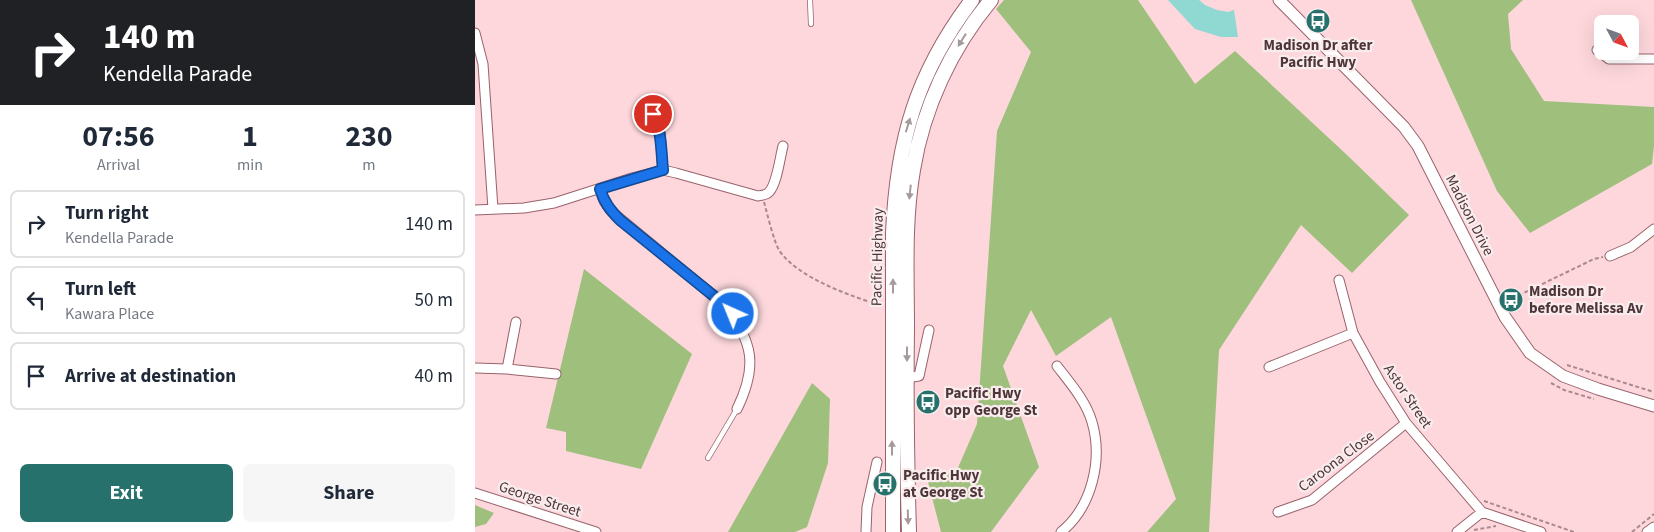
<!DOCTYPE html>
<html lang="en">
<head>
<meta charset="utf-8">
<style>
  body { margin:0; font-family:"Source Sans 3",sans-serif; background:#f6f6f7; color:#1f2937; height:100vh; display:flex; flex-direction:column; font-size:19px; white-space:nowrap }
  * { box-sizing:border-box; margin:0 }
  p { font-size:16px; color:#747a83 }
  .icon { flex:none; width:28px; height:28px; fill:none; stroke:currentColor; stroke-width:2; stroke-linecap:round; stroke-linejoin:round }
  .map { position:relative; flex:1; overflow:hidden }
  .side { display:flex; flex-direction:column; background:#fff; width:475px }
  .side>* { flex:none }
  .guide { background:#202124; color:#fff; overflow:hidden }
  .needle { width:32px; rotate:131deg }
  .fabs { position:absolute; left:1119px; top:15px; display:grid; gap:10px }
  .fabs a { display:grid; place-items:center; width:45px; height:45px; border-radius:8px; background:#fff; box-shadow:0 5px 20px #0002; font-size:25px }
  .pin { position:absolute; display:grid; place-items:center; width:42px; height:42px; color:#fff; margin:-21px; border:2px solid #fff; border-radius:50%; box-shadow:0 1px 5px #0007 }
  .me { position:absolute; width:55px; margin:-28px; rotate:316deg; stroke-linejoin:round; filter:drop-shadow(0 0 4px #0008) }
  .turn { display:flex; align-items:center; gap:18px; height:105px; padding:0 20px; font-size:22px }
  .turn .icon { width:65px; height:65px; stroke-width:2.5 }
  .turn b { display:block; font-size:35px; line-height:42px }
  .eta { display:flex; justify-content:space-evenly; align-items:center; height:85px; text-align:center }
  .eta b { font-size:30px; font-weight:700; line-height:35px }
  .action { display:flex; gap:10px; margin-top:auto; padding:10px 20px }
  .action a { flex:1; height:58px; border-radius:8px; background:#27716c; color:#fff; font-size:20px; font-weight:700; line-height:58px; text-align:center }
  .action a+a { background:#f6f6f7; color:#1f2937 }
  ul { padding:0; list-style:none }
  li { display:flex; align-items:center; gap:15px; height:68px; margin:0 10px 8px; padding:0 10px; border:2px solid #e0e1e3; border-radius:8px }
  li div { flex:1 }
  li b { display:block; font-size:19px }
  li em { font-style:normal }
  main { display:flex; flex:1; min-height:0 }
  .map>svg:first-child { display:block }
  .green { fill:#9fbf7d }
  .building { fill:#90d8d2 }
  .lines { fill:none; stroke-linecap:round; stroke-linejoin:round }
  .service-casing { stroke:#99626b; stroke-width:6 }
  .minor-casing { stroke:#99626b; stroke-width:11 }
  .secondary-casing { stroke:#99626b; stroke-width:13 }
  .trunk-casing { stroke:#99626b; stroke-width:16 }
  .path { stroke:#a9898e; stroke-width:2; stroke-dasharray:4 2.5; stroke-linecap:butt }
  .service { stroke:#fff; stroke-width:4.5 }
  .minor { stroke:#fff; stroke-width:9 }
  .secondary { stroke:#fff; stroke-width:11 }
  .trunk { stroke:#fff; stroke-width:14 }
  .oneway { fill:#a69a9c }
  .route-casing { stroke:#114b97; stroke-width:12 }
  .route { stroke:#1a73e8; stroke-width:9 }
  .labels { text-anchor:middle; stroke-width:4.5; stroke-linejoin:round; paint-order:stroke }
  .poi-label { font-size:15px; font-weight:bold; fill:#4e3539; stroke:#f9eced; text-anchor:start }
  .street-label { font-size:15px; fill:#4e3539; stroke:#f9eced }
</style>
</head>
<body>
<main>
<section class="side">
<div class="guide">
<div class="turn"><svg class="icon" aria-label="right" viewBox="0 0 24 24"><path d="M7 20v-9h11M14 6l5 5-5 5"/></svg><div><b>140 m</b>Kendella Parade</div></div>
</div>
<div class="eta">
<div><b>07:56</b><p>Arrival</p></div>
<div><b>1</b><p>min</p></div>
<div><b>230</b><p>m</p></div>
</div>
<ul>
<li><svg class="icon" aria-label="right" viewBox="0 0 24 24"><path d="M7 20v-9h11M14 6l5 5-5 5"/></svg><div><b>Turn right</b><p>Kendella Parade</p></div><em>140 m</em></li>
<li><svg class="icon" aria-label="left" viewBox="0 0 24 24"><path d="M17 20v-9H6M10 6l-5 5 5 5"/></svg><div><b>Turn left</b><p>Kawara Place</p></div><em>50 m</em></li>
<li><svg class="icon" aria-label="arrive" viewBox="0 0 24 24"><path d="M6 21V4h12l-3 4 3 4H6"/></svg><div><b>Arrive at destination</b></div><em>40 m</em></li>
</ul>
<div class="action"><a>Exit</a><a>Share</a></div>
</section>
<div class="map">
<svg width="1179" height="532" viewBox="0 0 1179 532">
  <rect width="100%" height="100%" fill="#fdd7dc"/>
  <!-- green -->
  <path class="green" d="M529 0H663L720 84 760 51 871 154 934 215 877 273 826 225 744 350 734 532H672L701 499 636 317 581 356 556 310 528 366 564 467 516 532H466L453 482 482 470 502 424 522 131 556 52 521 9Z
    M936 0H1048L1033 14 1036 49 1069 101 1179 107V146L1177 164 1055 233 1022 191Z
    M109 269 217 354 166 469 91 451V432L71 428Z
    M337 383 355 399 353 463 332 527 320 532H253Z
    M0 505 19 513 11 524 0 527Z"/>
  <!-- building -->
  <path class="building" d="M693 0H724L730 5 742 10 753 12 759 10 763 37H746L720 29Z"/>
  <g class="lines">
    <defs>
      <path id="service" d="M335 0 336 24
        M233 458 262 409"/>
      <path id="minor" d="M0 33 8 64 18 209
        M1122 50 1134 59H1179
        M178 114 185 133 188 170
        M125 189 129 201 136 211 250 305C278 342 283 366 262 409
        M0 210 49 208 79 203 157 178 188 170 201 173 283 196C287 195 292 195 294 192 302 184 305 157 308 146
        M1135 256 1156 247 1179 229
        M864 280 878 333 905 382 931 423 1007 512
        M582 366C595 383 611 401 617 422 628 460 617 507 586 532
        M794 367 878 333
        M0 368 32 369 81 374
        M32 369 41 322
        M431 378 444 376 454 330
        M0 493 121 532
        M803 512 837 500 931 423
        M391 532 392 507 402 462
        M982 532 1007 512 1066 532
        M1172 532 1179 527"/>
      <path id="secondary" d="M804 0 929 127 943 146 1030 317 1055 353 1088 376 1123 389 1179 406"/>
      <path id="trunk" d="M418 532V233C422 141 441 74 497 0
        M434 532C432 464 431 396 432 328 432 276 429 221 438 170 448 108 476 48 516 0"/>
    </defs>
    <!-- service casing -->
    <use href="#service" class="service-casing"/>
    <!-- minor casing -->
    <use href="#minor" class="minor-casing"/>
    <!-- secondary casing -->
    <use href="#secondary" class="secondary-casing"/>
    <!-- trunk casing -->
    <use href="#trunk" class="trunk-casing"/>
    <!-- path -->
    <path class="path" d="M289 202C292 213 299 242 304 250 322 278 378 297 408 306
      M1032 301 1119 259 1128 257
      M1092 365 1179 392
      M1076 383 1089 390 1119 399
      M1009 501 1099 532
      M999 530 1021 526
      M1157 532 1179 514"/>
    <!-- service -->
    <use href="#service" class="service"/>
    <!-- minor -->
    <use href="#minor" class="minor"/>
    <!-- secondary -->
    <use href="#secondary" class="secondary"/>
    <!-- trunk -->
    <use href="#trunk" class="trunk"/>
  </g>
  <!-- one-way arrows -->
  <defs><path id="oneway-solid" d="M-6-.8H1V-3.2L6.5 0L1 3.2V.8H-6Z" transform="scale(1.25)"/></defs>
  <g class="oneway">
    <use href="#oneway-solid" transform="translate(487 40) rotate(122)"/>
    <use href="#oneway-solid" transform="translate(433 125) rotate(-73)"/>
    <use href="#oneway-solid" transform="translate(435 192) rotate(96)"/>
    <use href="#oneway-solid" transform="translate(418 286) rotate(-90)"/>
    <use href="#oneway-solid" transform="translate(432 354) rotate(90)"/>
    <use href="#oneway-solid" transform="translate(417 448) rotate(-90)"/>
    <use href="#oneway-solid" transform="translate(433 517) rotate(88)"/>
  </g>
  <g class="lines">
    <defs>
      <path id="route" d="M178 114C187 131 186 151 188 170L125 189C129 202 135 210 145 220L250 305 258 314"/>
    </defs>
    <!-- route casing -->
    <use href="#route" class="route-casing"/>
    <!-- route -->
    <use href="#route" class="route"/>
  </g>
  <!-- icons -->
  <defs>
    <symbol id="bus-disc" viewBox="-11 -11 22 22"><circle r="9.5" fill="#27716c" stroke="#f9eced"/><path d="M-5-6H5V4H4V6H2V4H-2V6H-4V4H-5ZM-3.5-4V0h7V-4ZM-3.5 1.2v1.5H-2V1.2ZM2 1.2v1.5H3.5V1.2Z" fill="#fff"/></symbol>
  </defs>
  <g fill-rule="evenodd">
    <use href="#bus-disc" x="829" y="7" width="28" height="28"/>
    <use href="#bus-disc" x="1022" y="286" width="28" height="28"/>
    <use href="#bus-disc" x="439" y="388" width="28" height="28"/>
    <use href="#bus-disc" x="396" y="470" width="28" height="28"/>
  </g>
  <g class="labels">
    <!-- poi labels -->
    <g class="poi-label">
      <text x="843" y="50" text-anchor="middle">Madison Dr after<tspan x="843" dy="17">Pacific Hwy</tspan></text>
      <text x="1054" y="296">Madison Dr<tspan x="1054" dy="17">before Melissa Av</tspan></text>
      <text x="470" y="398">Pacific Hwy<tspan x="470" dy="17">opp George St</tspan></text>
      <text x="428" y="480">Pacific Hwy<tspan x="428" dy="17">at George St</tspan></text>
    </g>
    <!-- street labels -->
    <g class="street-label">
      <text transform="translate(995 215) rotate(63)" y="5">Madison Drive</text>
      <text transform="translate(402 257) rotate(-89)" y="5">Pacific Highway</text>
      <text transform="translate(933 396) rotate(56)" y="5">Astor Street</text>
      <text transform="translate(861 461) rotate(-37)" y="5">Caroona Close</text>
      <text transform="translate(65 499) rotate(18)" y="5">George Street</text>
    </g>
  </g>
</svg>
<div class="fabs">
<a><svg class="needle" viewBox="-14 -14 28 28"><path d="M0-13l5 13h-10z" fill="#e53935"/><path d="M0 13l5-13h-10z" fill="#747a83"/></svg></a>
</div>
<div class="pin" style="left:178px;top:114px;background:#d93025"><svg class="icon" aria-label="arrive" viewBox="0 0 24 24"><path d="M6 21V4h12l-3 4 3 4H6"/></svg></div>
<svg class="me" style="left:258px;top:314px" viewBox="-20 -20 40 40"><circle r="17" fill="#1a73e8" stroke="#fff" stroke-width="3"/><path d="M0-11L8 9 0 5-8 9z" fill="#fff"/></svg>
</div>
</main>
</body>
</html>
